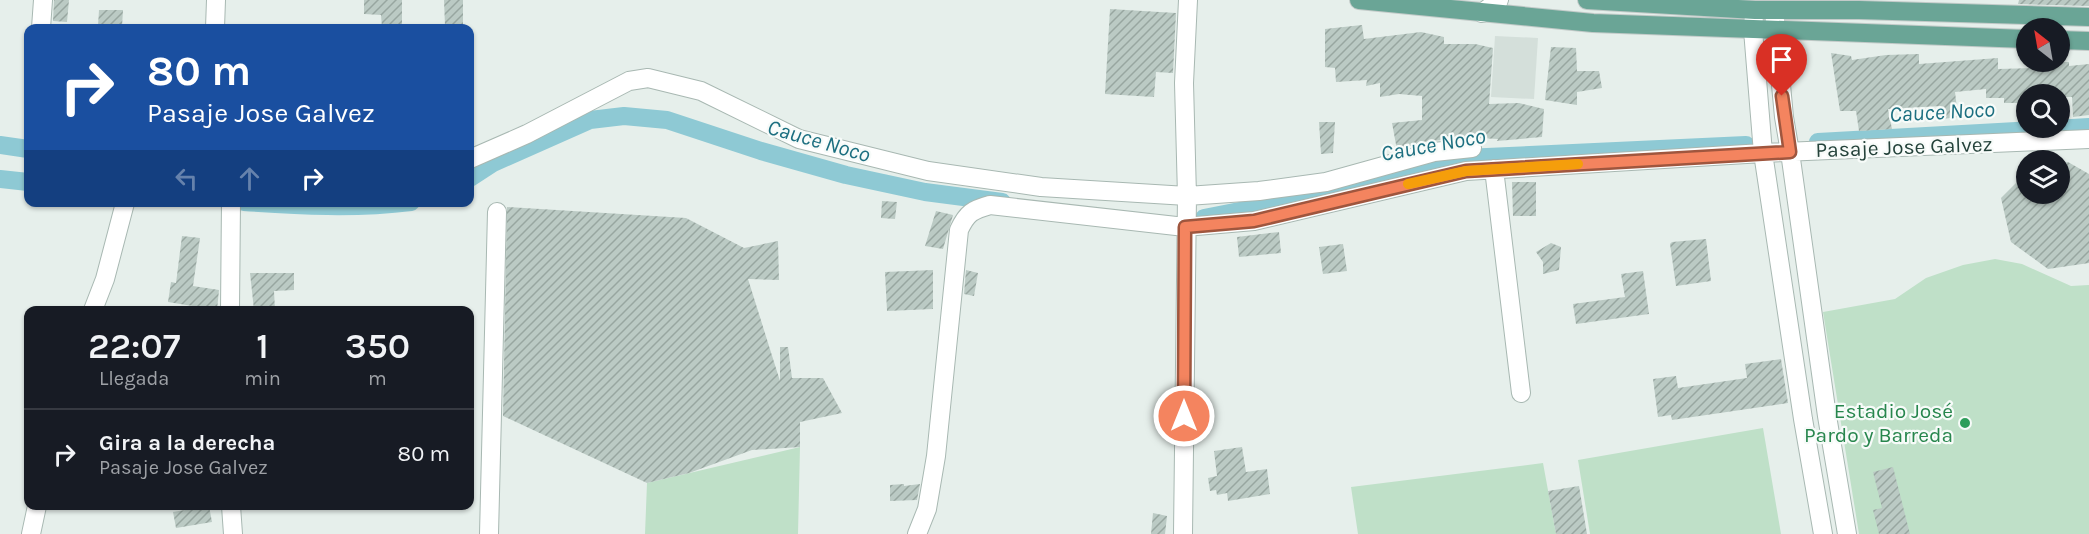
<!DOCTYPE html>
<html lang="es">
<head>
<meta charset="utf-8">
<style>
  body { margin:0; font-family:Karla,sans-serif; background:#242831; color:#f1f3f6; height:100vh; display:flex; flex-direction:column; font-size:22px; white-space:nowrap }
  * { box-sizing:border-box; margin:0 }
  p { font-size:20px; color:#9ea1a6 }
  .icon { flex:none; width:33px; height:33px; fill:none; stroke:currentColor; stroke-width:2; stroke-linecap:round; stroke-linejoin:round }
  .map { position:relative; flex:1; overflow:hidden }
  .sheet { position:absolute; left:24px; top:306px; width:450px; height:204px; display:flex; flex-direction:column; background:#171b24; border-radius:12px; box-shadow:0 2px 4px #0004 }
  .sheet>* { flex:none }
  .hud { position:absolute; left:24px; top:24px; width:450px; height:183px; border-radius:12px; box-shadow:0 2px 4px #0004; background:#1a4fa0; color:#fff; overflow:hidden }
  .needle { width:39px; rotate:329deg }
  .fabs { position:absolute; left:2016px; top:18px; display:grid; gap:12px }
  .fabs a { display:grid; place-items:center; width:54px; height:54px; border-radius:50%; background:#171b24; box-shadow:0 2px 4px #0004; font-size:30px }
  .pin { position:absolute; display:grid; place-items:center; width:51px; height:51px; color:#fff; margin:-62px -26px; border-radius:50% 50% 50% 0; rotate:-45deg; box-shadow:0 0 6px #0007 }
  .pin .icon { rotate:45deg }
  .me { position:absolute; width:66px; margin:-33px; rotate:0deg; stroke-linejoin:round; filter:drop-shadow(0 0 4px #0008) }
  .turn { display:flex; align-items:center; gap:21px; height:126px; padding:0 24px; font-size:27px }
  .turn .icon { width:78px; height:78px; stroke-width:2.5 }
  .turn b { display:block; font-size:42px; line-height:51px }
  .lanes { display:flex; align-items:center; height:57px; padding:0 24px; background:#0003; justify-content:center; gap:30px; direction:ltr }
  .lanes .off { opacity:.35 }
  .eta { display:flex; justify-content:space-evenly; align-items:center; height:102px; text-align:center }
  .eta b { font-size:36px; font-weight:600; line-height:42px }
  ul { padding:0; list-style:none }
  li { display:flex; align-items:center; gap:18px; height:90px; padding:0 24px; border-top:2px solid #363941 }
  li div { flex:1 }
  li b { display:block; font-size:22px }
  li em { font-style:normal }
  .map>svg:first-child { display:block }
  .built { fill:#d4dfda }
  .park { fill:#bfe0c8 }
  .lines { fill:none; stroke-linecap:round; stroke-linejoin:round }
  .canal { stroke:#8ec9d4; stroke-width:18 }
  .building { fill:url(#building-hatch) }
  .minor-casing { stroke:#a8b8b2; stroke-width:20 }
  .major-casing { stroke:#c2cac8; stroke-width:20 }
  .minor { stroke:#fff; stroke-width:18 }
  .major { stroke:#6aa596; stroke-width:18 }
  .route-casing { stroke:#9f563e; stroke-width:15 }
  .route { stroke:#f4845f; stroke-width:10 }
  .slow { stroke:#f59e0b; stroke-width:10 }
  .leisure-dot { fill:#2e9e5b; stroke:#f7fbf9; stroke-width:2 }
  .labels { text-anchor:middle; stroke-width:4.5; stroke-linejoin:round; paint-order:stroke }
  .street-label { font-size:21px; fill:#24423a; stroke:#f7fbf9 }
  .leisure-label { font-size:21px; fill:#27864d; stroke:#f7fbf9; text-anchor:end }
  .water-label { font-size:22px; font-style:italic; fill:#1c6f80; stroke:#f7fbf9 }
</style>
</head>
<body>
<div class="map">
<svg width="2089" height="534" viewBox="0 0 2089 534">
  <defs>
    <pattern id="building-hatch" width="6" height="6" patternUnits="userSpaceOnUse" patternTransform="scale(1.5)"><rect width="6" height="6" fill="#bbcac4"/><path d="M-1 1l2-2M0 6l6-6M5 7l2-2" fill="none" stroke="#98a6a0"/></pattern>
  </defs>
  <rect width="100%" height="100%" fill="#e6efeb"/>
  <!-- built -->
  <path class="built" d="M1495 36 1538 38 1534 99 1491 97Z"/>
  <!-- park -->
  <path class="park" d="M1995 259 2022 264 2071 286 2089 285V534H1859L1823 312 1895 299 1926 278 1963 265Z
    M1763 428 1781 534H1590L1578 460Z
    M800 447 798 534H645L647 483Z
    M1543 463 1556 534H1358L1351 487Z"/>
  <g class="lines">
    <!-- canal -->
    <path class="canal" d="M1818 142 2089 127
      M0 145 28 149
      M470 178 493 163 590 120 624 116 667 120 761 151 846 175 925 192 1002 202
      M0 179 28 182
      M244 202C299 206 356 209 411 202
      M1204 218 1295 200 1433 162 1464 158 1746 145"/>
  </g>
  <!-- building -->
  <path class="building" d="M54 0H69L67 22 53 21Z
    M364 0H402V28H382L381 15 364 14Z
    M444 0H463V26H445Z
    M2019 0H2089V6L2018 4Z
    M1110 9 1176 13 1173 73 1156 72 1154 97 1105 94Z
    M99 10H123L122 27 98 26Z
    M1362 25 1364 39 1421 32 1444 37V44H1475L1493 48 1489 104 1519 103 1544 109 1542 137 1497 141 1498 139 1442 136V140L1423 142 1397 150 1392 123 1422 120V96L1399 94 1380 97V83L1366 86 1367 80 1336 82 1335 68 1325 67V29Z
    M1551 47 1576 48 1577 71H1599L1602 88 1577 92V105L1545 100Z
    M1831 53 1851 56 1852 60 1886 55 1919 54V64L1998 58V69L2036 68 2037 62H2069V66L2089 64V115L2073 117 2072 97H2060V94H2026V103H2004V98H1986V89L1955 92 1958 117 1943 119 1941 106 1888 109 1892 129 1859 131 1856 111H1840Z
    M1319 122H1335L1333 153 1321 154Z
    M2068 162 2089 174V263L2048 269 2011 242 2001 198 2026 173V194H2060V164Z
    M1512 182H1536V216H1513Z
    M882 201 897 202 895 219 881 218Z
    M507 207 686 218 744 248 778 241 779 280 748 279 780 381V347H788L792 378H823L842 413 800 422V447L752 450 689 473 647 483 503 416Z
    M936 211 953 215 943 249 925 246Z
    M1279 232 1281 253 1239 257 1237 237Z
    M182 236 200 238 193 286 219 290 217 310 168 302 171 282 176 283Z
    M1706 239 1711 281 1676 286 1670 244 1672 242Z
    M1551 243 1561 247 1559 270 1543 274V262L1536 252Z
    M1343 244 1347 271 1323 274 1319 247Z
    M933 270V309L887 311 885 272Z
    M966 270 978 273 974 296 964 294Z
    M1643 271 1649 314 1576 324 1573 304 1625 297 1621 274Z
    M250 273H294V290L274 291 275 310H254Z
    M1781 359 1788 403 1672 420 1671 415 1658 417 1653 379 1676 376 1678 388 1747 378 1745 364Z
    M1242 447 1246 472 1267 469 1270 494 1228 501 1227 493 1217 495 1216 490 1210 491 1208 478 1217 476 1214 451Z
    M1893 467 1910 534H1879L1873 510 1882 508 1873 472Z
    M904 484V486L920 484 917 500 890 501V485Z
    M1579 486 1587 534H1556L1548 491Z
    M209 506 212 522 176 528 173 512Z
    M1153 513 1167 516 1165 534H1151Z"/>
  <g class="lines">
    <defs>
      <path id="minor" d="M1774 10 1784 117 1790 152 1827 416 1847 534
        M1482 13 1499 0
        M1754 14 1753 30 1763 153 1803 419 1823 534
        M41 28 43 0
        M215 28 216 0
        M470 159 527 134 629 81 648 78 701 91 799 139 928 171 1041 187 1187 196 1259 191 1326 182 1434 152 1472 148
        M1494 169 1521 393
        M93 310 105 279 125 203
        M230 310 231 202
        M231 506 233 534
        M31 534 37 506
        M489 534 497 212
        M917 534 927 509 936 456 959 230C967 213 972 210 990 205L1185 227 1254 221 1466 171 1763 153 2089 139
        M1183 534 1187 196 1184 83 1188 0"/>
      <path id="major" d="M1359 0 1593 23 2026 39
        M1587 0 1755 10H1859L2089 17
        M2060 40 2089 41"/>
    </defs>
    <!-- minor casing -->
    <use href="#minor" class="minor-casing"/>
    <!-- major casing -->
    <use href="#major" class="major-casing"/>
    <!-- minor -->
    <use href="#minor" class="minor"/>
    <!-- major -->
    <use href="#major" class="major"/>
  </g>
  <g class="lines">
    <defs>
      <path id="route" d="M1184 416 1185 227 1254 221 1466 171 1790 152 1782 96"/>
    </defs>
    <!-- route casing -->
    <use href="#route" class="route-casing"/>
    <!-- route -->
    <use href="#route" class="route"/>
    <!-- slow -->
    <path class="slow" d="M1408 184 1466 171 1578 164"/>
  </g>
  <!-- markers -->
  <circle class="leisure-dot" cx="1965" cy="423" r="6"/>
  <g class="labels">
    <!-- street labels -->
    <g class="street-label">
      <text transform="translate(1904 147) rotate(-2)" y="7">Pasaje Jose Galvez</text>
    </g>
    <!-- leisure labels -->
    <g class="leisure-label">
      <text x="1953" y="418">Estadio José<tspan x="1953" dy="24">Pardo y Barreda</tspan></text>
    </g>
    <!-- water labels -->
    <g class="water-label">
      <text transform="translate(1942 111) rotate(-3)" y="8">Cauce Noco</text>
      <text transform="translate(819 140) rotate(16)" y="8">Cauce Noco</text>
      <text transform="translate(1433 144) rotate(-10)" y="8">Cauce Noco</text>
    </g>
  </g>
</svg>
<div class="fabs">
<a><svg class="needle" viewBox="-14 -14 28 28"><path d="M0-13l5 13h-10z" fill="#e53935"/><path d="M0 13l5-13h-10z" fill="#9ea1a6"/></svg></a>
<a><svg class="icon" aria-label="search" viewBox="0 0 24 24"><circle cx="10" cy="10" r="6"/><path d="M15 15l6 6"/></svg></a>
<a><svg class="icon" aria-label="layers" viewBox="0 0 24 24"><path d="M12 4l9 5-9 5-9-5zM3 14l9 5 9-5"/></svg></a>
</div>
<div class="pin" style="left:1782px;top:96px;background:#d93025"><svg class="icon" aria-label="arrive" viewBox="0 0 24 24"><path d="M6 21V4h12l-3 4 3 4H6"/></svg></div>
<svg class="me" style="left:1184px;top:416px" viewBox="-20 -20 40 40"><circle r="17" fill="#f4845f" stroke="#fff" stroke-width="3"/><path d="M0-11L8 9 0 5-8 9z" fill="#fff"/></svg>
<div class="hud">
<div class="turn"><svg class="icon" aria-label="right" viewBox="0 0 24 24"><path d="M7 20v-9h11M14 6l5 5-5 5"/></svg><div><b>80 m</b>Pasaje Jose Galvez</div></div>
<div class="lanes"><svg class="icon off" aria-label="left" viewBox="0 0 24 24"><path d="M17 20v-9H6M10 6l-5 5 5 5"/></svg><svg class="icon off" aria-label="ahead" viewBox="0 0 24 24"><path d="M12 20V5M6 11l6-6 6 6"/></svg><svg class="icon" aria-label="right" viewBox="0 0 24 24"><path d="M7 20v-9h11M14 6l5 5-5 5"/></svg></div>
</div>
<section class="sheet">
<div class="eta">
<div><b>22:07</b><p>Llegada</p></div>
<div><b>1</b><p>min</p></div>
<div><b>350</b><p>m</p></div>
</div>
<ul>
<li><svg class="icon" aria-label="right" viewBox="0 0 24 24"><path d="M7 20v-9h11M14 6l5 5-5 5"/></svg><div><b>Gira a la derecha</b><p>Pasaje Jose Galvez</p></div><em>80 m</em></li>
</ul>
</section>
</div>
</body>
</html>
